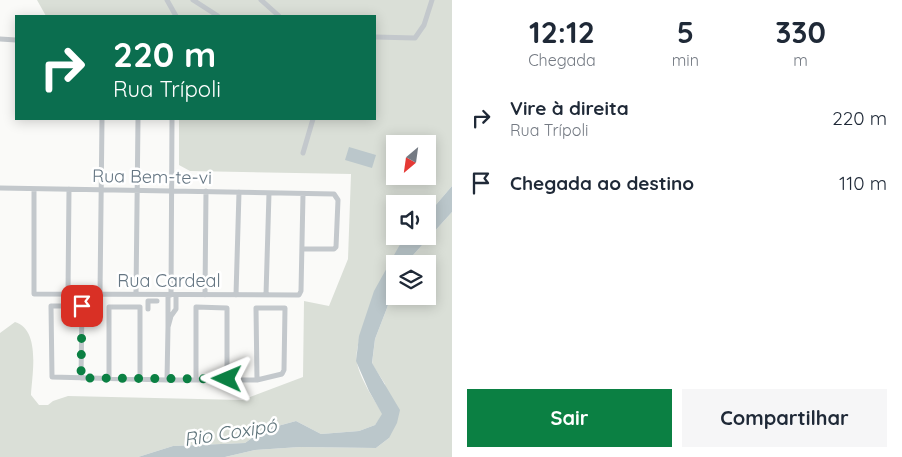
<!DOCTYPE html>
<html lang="pt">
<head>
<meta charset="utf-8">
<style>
  body { margin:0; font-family:Quicksand,sans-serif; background:#f6f6f7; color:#1f2937; height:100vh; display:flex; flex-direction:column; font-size:19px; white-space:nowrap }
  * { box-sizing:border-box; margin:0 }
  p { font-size:16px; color:#747a83 }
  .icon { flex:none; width:28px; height:28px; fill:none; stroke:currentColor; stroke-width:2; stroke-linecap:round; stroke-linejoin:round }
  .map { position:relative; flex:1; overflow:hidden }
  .side { display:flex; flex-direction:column; background:#fff; width:450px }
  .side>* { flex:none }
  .top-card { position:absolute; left:15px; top:15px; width:361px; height:105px; border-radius:0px; box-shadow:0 2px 12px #0003; background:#0b6e4f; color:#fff; overflow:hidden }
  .needle { width:32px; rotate:209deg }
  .controls { position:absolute; left:386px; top:135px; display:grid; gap:10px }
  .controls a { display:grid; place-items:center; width:50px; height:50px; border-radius:0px; background:#fff; box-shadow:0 2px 12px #0003; font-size:25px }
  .pin { position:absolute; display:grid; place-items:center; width:42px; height:42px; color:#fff; margin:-21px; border-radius:10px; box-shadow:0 2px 8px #0006 }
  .me { position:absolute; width:55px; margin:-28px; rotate:271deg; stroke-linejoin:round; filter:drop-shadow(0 0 4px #0008) }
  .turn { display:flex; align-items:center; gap:18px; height:105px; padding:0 15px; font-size:22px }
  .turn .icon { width:65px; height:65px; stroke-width:2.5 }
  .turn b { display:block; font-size:35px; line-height:42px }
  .eta { display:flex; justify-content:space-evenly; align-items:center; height:85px; text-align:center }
  .eta b { font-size:30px; font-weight:700; line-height:35px }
  .action { display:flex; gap:10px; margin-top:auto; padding:10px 15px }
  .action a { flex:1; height:58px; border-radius:0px; background:#0b8043; color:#fff; font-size:20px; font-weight:700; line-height:58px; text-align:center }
  .action a+a { background:#f6f6f7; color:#1f2937 }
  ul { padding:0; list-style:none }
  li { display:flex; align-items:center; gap:15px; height:65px; padding:0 15px }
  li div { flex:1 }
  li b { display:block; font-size:19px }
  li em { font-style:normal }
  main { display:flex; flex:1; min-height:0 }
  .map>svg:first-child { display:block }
  .green { fill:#dadfd7; fill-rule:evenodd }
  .water { fill:#bbc7cb }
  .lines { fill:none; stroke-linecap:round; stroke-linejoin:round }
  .minor { stroke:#c3c8cc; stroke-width:5 }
  .route { stroke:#0b8043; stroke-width:9; stroke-dasharray:0 16.2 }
  .labels { text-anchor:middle; stroke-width:5; stroke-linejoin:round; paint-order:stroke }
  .street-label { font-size:18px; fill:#657683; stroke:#fff }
  .water-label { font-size:19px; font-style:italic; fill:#60757c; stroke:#fff }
</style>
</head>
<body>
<main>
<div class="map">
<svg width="452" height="457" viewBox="0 0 452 457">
  <rect width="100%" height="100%" fill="#fafaf8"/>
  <!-- green -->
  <path class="green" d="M37 0H452V186L428 214V204H395V236H405L403 239C391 264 352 338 357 362 359 377 374 400 383 414L375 425 359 431 321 434 296 421 263 430 245 443 173 446 138 457H0V333L15 322C41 330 32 375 31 395L39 405H48L53 401 68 396 242 400 303 377 304 301 329 306 348 259 351 174 190 171 179 165V119H375V16H46ZM395 144H428V176H395Z
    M452 212V457H225L255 450 300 447 376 448 389 438 385 384 372 364 375 339 387 308 395 283V296H428V264H405Z"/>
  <!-- water -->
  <path class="water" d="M349 147 376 155 372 168 345 160Z
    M452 186V212L405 264H395V283L387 308 375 339 372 363 400 410 397 423 389 438 376 448 300 447 255 450 225 457H138L173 446 245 443 263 430 296 421 321 434 359 431 375 425 382 414 369 391 356 361 359 336 374 291 403 239 405 236H428V214Z"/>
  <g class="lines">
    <!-- minor -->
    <path class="minor" d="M167 0 176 16
      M193 0 218 16
      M261 0 279 16
      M375 37 415 38 424 25 432 0
      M0 39 16 40
      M303 153 313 119
      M0 188 334 194 338 200 336 247 334 249H302
      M34 189V294L299 295 301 291 303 194
      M68 294 69 189
      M100 294 102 119
      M136 294 138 119
      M168 295V327L171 316 176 309V295
      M171 295 172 119
      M205 295 206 191
      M236 295 239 192
      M266 295 269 193
      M148 309V301H157
      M81 378 82 306H51L52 377 167 380H257L282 374 284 370 285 308H256L257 380
      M109 378V307H140V378
      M196 379V307L227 308V379
      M167 380 168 327"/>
  </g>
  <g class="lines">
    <!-- route -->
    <path class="route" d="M82 306 81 378 227 379"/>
  </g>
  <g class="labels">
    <!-- street labels -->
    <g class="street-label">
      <text transform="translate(152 177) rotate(1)" y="6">Rua Bem-te-vi</text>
      <text x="169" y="287">Rua Cardeal</text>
    </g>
    <!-- water labels -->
    <g class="water-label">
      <text transform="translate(230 432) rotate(-9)" y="7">Rio Coxipó</text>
    </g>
  </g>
</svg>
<div class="controls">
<a><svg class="needle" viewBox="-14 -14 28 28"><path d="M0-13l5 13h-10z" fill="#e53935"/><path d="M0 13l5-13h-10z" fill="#747a83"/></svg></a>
<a><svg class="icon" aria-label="sound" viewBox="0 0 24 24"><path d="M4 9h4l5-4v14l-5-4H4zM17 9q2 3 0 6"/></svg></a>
<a><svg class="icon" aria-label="layers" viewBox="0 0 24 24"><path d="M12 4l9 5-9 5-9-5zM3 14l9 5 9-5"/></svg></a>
</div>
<div class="pin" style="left:82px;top:306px;background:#d93025"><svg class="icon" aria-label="arrive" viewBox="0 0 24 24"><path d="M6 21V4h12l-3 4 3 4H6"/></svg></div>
<svg class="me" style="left:227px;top:379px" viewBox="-20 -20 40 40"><path d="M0-17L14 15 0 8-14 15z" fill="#0b8043" stroke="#fff" stroke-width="4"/></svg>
<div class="top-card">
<div class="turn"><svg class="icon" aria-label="right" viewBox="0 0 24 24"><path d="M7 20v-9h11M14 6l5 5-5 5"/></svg><div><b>220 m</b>Rua Trípoli</div></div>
</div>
</div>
<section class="side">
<div class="eta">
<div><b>12:12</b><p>Chegada</p></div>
<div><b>5</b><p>min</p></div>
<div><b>330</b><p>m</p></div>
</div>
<ul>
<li><svg class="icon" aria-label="right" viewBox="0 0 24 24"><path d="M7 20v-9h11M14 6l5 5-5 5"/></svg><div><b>Vire à direita</b><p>Rua Trípoli</p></div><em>220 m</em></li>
<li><svg class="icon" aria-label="arrive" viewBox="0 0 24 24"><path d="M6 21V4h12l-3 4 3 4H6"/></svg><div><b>Chegada ao destino</b></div><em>110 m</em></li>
</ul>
<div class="action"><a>Sair</a><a>Compartilhar</a></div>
</section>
</main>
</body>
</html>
